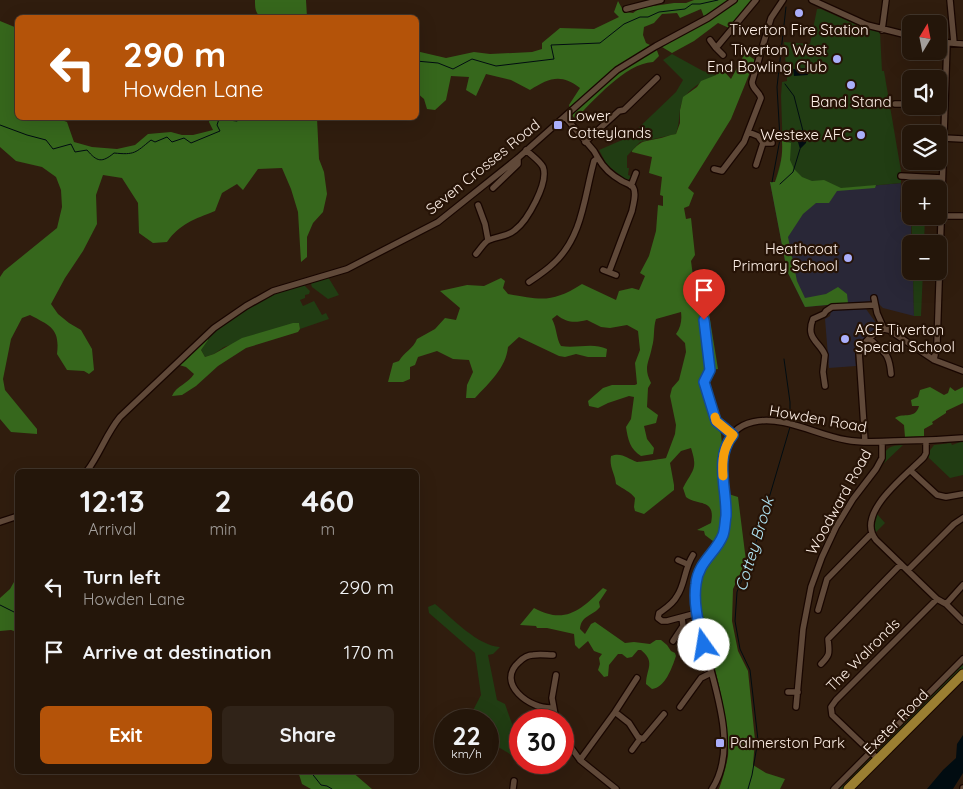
<!DOCTYPE html>
<html lang="en">
<head>
<meta charset="utf-8">
<style>
  body { margin:0; font-family:Quicksand,sans-serif; background:#302318; color:#f1f3f6; height:100vh; display:flex; flex-direction:column; font-size:19px; white-space:nowrap }
  * { box-sizing:border-box; margin:0 }
  p { font-size:16px; color:#a39f9c }
  .icon { flex:none; width:28px; height:28px; fill:none; stroke:currentColor; stroke-width:2; stroke-linecap:round; stroke-linejoin:round }
  .map { position:relative; flex:1; overflow:hidden }
  .sheet { position:absolute; left:15px; top:469px; width:404px; height:305px; display:flex; flex-direction:column; background:#24160a; border-radius:8px; box-shadow:0 5px 20px #0002,0 0 0 1px #41352b }
  .sheet>* { flex:none }
  .top-card { position:absolute; left:15px; top:15px; width:404px; height:105px; border-radius:8px; box-shadow:0 5px 20px #0002,0 0 0 1px #41352b; background:#b45309; color:#fff; overflow:hidden }
  .needle { width:32px; rotate:10deg }
  .tools { position:absolute; left:902px; top:15px; display:grid; gap:10px }
  .tools a { display:grid; place-items:center; width:45px; height:45px; border-radius:8px; background:#24160a; box-shadow:0 5px 20px #0002,0 0 0 1px #41352b; font-size:25px }
  .speed { position:absolute; left:434px; top:709px; display:flex; gap:10px; font-size:25px; font-weight:700; text-align:center }
  .speed>* { display:grid; place-content:center; width:65px; height:65px; border-radius:50%; background:#24160a; box-shadow:0 5px 20px #0002,0 0 0 1px #41352b; line-height:1 }
  .speed small { font-size:12px; font-weight:400 }
  .speed .limit { border:8px solid #d22; background:#fff; color:#111 }
  .pin { position:absolute; display:grid; place-items:center; width:42px; height:42px; color:#fff; margin:-51px -21px; border-radius:50% 50% 50% 0; rotate:-45deg; box-shadow:0 0 5px #0007 }
  .pin .icon { rotate:45deg }
  .me { position:absolute; width:55px; margin:-28px; rotate:347deg; stroke-linejoin:round; filter:drop-shadow(0 0 4px #0008) }
  .turn { display:flex; align-items:center; gap:18px; height:105px; padding:0 25px; font-size:22px }
  .turn .icon { width:65px; height:65px; stroke-width:2.5 }
  .turn b { display:block; font-size:35px; line-height:42px }
  .eta { display:flex; justify-content:space-evenly; align-items:center; height:85px; text-align:center }
  .eta b { font-size:30px; font-weight:700; line-height:35px }
  .action { display:flex; gap:10px; margin-top:auto; padding:10px 25px }
  .action a { flex:1; height:58px; border-radius:8px; background:#b45309; color:#fff; font-size:20px; font-weight:700; line-height:58px; text-align:center }
  .action a+a { background:#302318; color:#f1f3f6 }
  ul { padding:0; list-style:none }
  li { display:flex; align-items:center; gap:15px; height:65px; padding:0 25px }
  li div { flex:1 }
  li b { display:block; font-size:19px }
  li em { font-style:normal }
  .map>svg:first-child { display:block }
  .education { fill:#292737 }
  .green { fill:#213d13 }
  .forest { fill:#36671c }
  .water { fill:#010c11 }
  .lines { fill:none; stroke-linecap:round; stroke-linejoin:round }
  .stream { stroke:#010c11; stroke-width:1 }
  .street-casing { stroke:#180600; stroke-width:8 }
  .primary-casing { stroke:#180600; stroke-width:11 }
  .street { stroke:#604939; stroke-width:5.5 }
  .primary { stroke:#9b7f32; stroke-width:9 }
  .route-casing { stroke:#114b97; stroke-width:12 }
  .route { stroke:#1a73e8; stroke-width:9 }
  .slow { stroke:#f59e0b; stroke-width:9 }
  .poi-dot { fill:#abaffb; stroke:#261306; stroke-width:2 }
  .labels { text-anchor:middle; stroke-width:4.5; stroke-linejoin:round; paint-order:stroke }
  .poi-label { font-size:15px; fill:#fef0e7; stroke:#261306; text-anchor:end }
  .street-label { font-size:15px; fill:#fef0e7; stroke:#261306 }
  .water-label { font-size:16px; font-style:italic; fill:#b0e5f5; stroke:#261306 }
</style>
</head>
<body>
<div class="map">
<svg width="963" height="789" viewBox="0 0 963 789">
  <rect width="100%" height="100%" fill="#301d0e"/>
  <!-- education -->
  <path class="education" d="M770 182 836 189 901 183 900 212 911 213V271H913L914 316 883 308 876 301 805 307 787 271Z
    M836 309 839 310 866 309 876 323V328L858 345 855 354 856 366 829 368 825 319 830 316 831 311Z"/>
  <!-- green -->
  <path class="green" d="M817 9H821L866 29 880 32 882 71H884L901 171V183L836 189 775 182 783 153 781 96 782 82 787 81 784 42 810 44Z
    M672 54 703 71 716 75C701 81 682 92 680 110 679 119 679 124 676 134L640 142 627 156V168H629L628 175 631 176V179L626 180 607 165 599 150 629 137 676 92 683 80 663 60Z
    M911 206V216H925L924 244H912Z
    M913 271H923L921 316H914Z
    M328 277 339 295 328 299 312 287 311 284V282Z
    M303 284 310 291 309 294 305 295V298L300 300 303 306 314 301 322 315 326 313 329 319 300 329 299 323 224 347 214 354 205 357 201 350 206 342 208 336 272 293Z
    M963 441V475L950 478 929 458 928 453 934 445 951 443 952 445Z
    M903 445 882 465C885 449 886 446 903 445Z
    M877 514 885 523 875 533 874 528Z
    M435 604C452 618 478 646 500 647L493 654 488 655 497 700 505 704 517 738H520V760L488 741V720H468L481 695 475 653 429 613 428 607Z
    M963 661V671L880 753 876 752V751Z
    M869 758H871V762L844 789H837Z
    M525 763H543V767L541 772Z"/>
  <!-- forest -->
  <path class="forest" d="M255 0H306L307 17H261C255 13 255 7 255 0Z
    M694 0H752L729 28 718 23 694 41 672 53 662 47 706 22 701 9 680 18 677 13 662 14 654 23 644 27 643 35 646 43 656 48 659 56 653 62C624 64 595 100 575 119L571 114 569 105 580 88C561 73 549 78 530 90L511 80 486 74 476 96 466 90 469 77 451 76 446 100 435 110 427 109 424 99 416 92V51L446 58 474 52 490 54 532 52 542 49V43L560 28 594 29 619 17 614 12 618 1 624 12 633 13 640 8 674 3H686Z
    M0 21 17 28 18 118H56L67 122 74 142 92 147 117 149 135 145 148 134 171 132 182 135H193L213 130 209 122 210 118H317L319 159 324 172 327 194 323 212 313 223 307 237V257L301 262 298 212 291 189 282 168 258 169 243 190 237 184 222 193 215 211C195 219 179 224 167 242L153 243 139 233 138 203 122 178 103 175 96 195 97 224 83 251 65 278 51 304 58 314 69 323 81 330 92 349 94 370 89 374 84 371 67 370 57 354C60 329 51 326 30 315L22 318 11 339 3 379 5 390 37 429V434L11 432 0 419V277L4 271 57 228 62 207 61 190 56 177 42 167 16 161 0 147Z
    M745 53 755 60 731 119 688 188 694 193 689 206 684 208 686 219 691 218 695 255 691 261 695 291 707 301 718 369 710 370 704 382 716 424 721 434 722 444 719 460 722 492 738 497 746 561 733 589 732 621 738 651 748 671 755 740 753 765 766 773 785 779 780 789H719C723 778 726 767 728 756 730 732 719 682 712 658 705 633 696 610 701 584 703 570 713 558 722 548L705 535 704 531 697 530 711 523C716 498 698 506 686 497L683 488C693 469 698 470 691 448L681 451 670 463 674 485V490L644 514 635 511 634 507 635 498C631 492 623 489 616 484 615 473 609 467 611 456 622 452 628 459 637 462 640 462 662 459 666 458L675 434 676 425 670 396 672 388 679 380 686 352 685 343 676 334C681 327 682 320 681 312L656 319C653 328 655 338 652 347 649 363 643 367 651 383L648 388 647 407 658 415 656 423 644 426 647 439 654 448 653 454 641 456C630 449 628 440 626 427L631 419 634 397 629 396 608 403 598 408 589 406 588 401 603 388 612 385H635L637 384 635 363 640 350 638 331 627 325 610 328 601 327 587 320C575 323 567 323 557 315L552 319C557 328 556 338 561 346 576 349 592 342 607 349L606 357H588L576 354 565 357 559 356 519 337 508 347C506 368 489 383 475 398H466L467 385 473 372 469 360 453 359 437 351 418 357 415 365 410 367V379L403 382H388L393 363 399 361C404 352 413 349 417 339L435 329 445 318 456 320 460 308 440 291 467 285 484 286 501 278 505 281 503 288 508 294C542 300 552 303 582 284L616 300 619 291 632 288 639 290 645 276 640 273 649 256 656 231 658 205 663 206V196L660 195 662 177 649 173 652 157 632 152V151C642 140 643 142 656 139 663 138 669 135 676 134L680 123V110L683 97 697 87 701 81 716 75 721 68 731 79Z
    M782 141 791 143 790 160 794 169 802 177 812 181 824 180 841 188 876 185 875 188 837 191 829 203H816L803 214 788 237 797 281 805 298 826 294 838 287 847 294 848 303 805 307 787 271 770 182H775C780 169 783 156 782 141Z
    M293 323H299L300 329 298 332 246 348 218 366 196 386 182 395 172 396C176 386 189 383 194 374L186 367 179 365 208 336V340L201 350 205 357 214 354 242 338Z
    M930 387 944 395 948 393 950 387 955 391 963 387V403L946 411V413L932 422 933 424 924 429V436L905 437 904 425 895 418C904 412 915 420 919 406H912L911 400 918 397 920 390Z
    M14 582 17 597V632L11 630 0 631V598L10 589Z
    M603 588 607 590 599 602 600 607C593 616 581 615 580 629L585 634 591 624 595 622 625 643 634 642 650 644 656 640H661L667 645 671 651 675 653 676 656C672 668 665 688 652 689L646 684C646 669 656 662 641 650H638L632 657 627 658 622 654H618L609 665 608 676 604 677 598 670 600 664 599 658 602 654 594 651 588 641 579 649 575 645 574 634 547 628H537L536 626 520 625 534 608C565 625 581 610 603 588Z
    M298 771H351L372 789H311L302 784Z"/>
  <!-- water -->
  <path class="water" d="M807 68 808 75 794 76 793 69Z
    M801 130 807 134 806 143 800 149 798 142Z
    M963 735V773L953 789H927L943 770 956 758 957 744Z"/>
  <g class="lines">
    <!-- stream -->
    <path class="stream" d="M416 61 438 63 453 69 472 59 496 66 554 59 551 45 600 43 624 24 640 17H648L659 12 685 9 692 4H700L718 0
      M785 84 794 96 803 131
      M0 125 27 135 46 140 53 149 71 144 75 152 87 150C97 162 102 163 114 153 135 155 135 153 151 140L155 142 167 137 172 142 184 138 191 143 220 131 217 125 219 119 237 121 241 118
      M772 182 780 139 777 87 786 7
      M780 184 793 172 800 149
      M784 359 790 402V423
      M0 605 18 614
      M310 771 321 785 327 786 332 789
      M748 789 752 775 758 740 750 670 740 649 735 621 737 592 754 549 790 427"/>
    <defs>
      <path id="street" d="M812 0 867 25 911 36
        M950 0 954 43
        M626 9 661 0
        M882 30 886 0
        M710 40 716 48
        M939 42 963 44
        M723 55 716 48 756 0
        M905 94V104L911 108 944 109
        M895 104H905
        M748 132 758 136 763 143 756 165
        M943 138 963 139
        M585 142 619 111 624 110 657 78
        M763 143H772
        M598 158C603 167 613 176 622 181 625 183 630 184 633 187 637 193 633 205 632 211L609 272
        M714 169 722 171 744 142 761 98C759 91 752 89 752 82L771 18 783 0
        M901 176 942 178
        M631 186 636 173
        M493 188 518 164V158
        M478 205 485 224 488 240
        M941 216H963
        M476 254C480 250 484 242 489 240 498 236 507 237 515 230 527 221 549 183 543 167 540 161 531 155 526 150
        M603 270 616 275
        M529 282C538 276 547 270 554 263 582 237 584 199 593 165L594 161 598 158 594 151 565 117
        M874 298 877 313 884 329 889 330 934 360 963 371
        M704 320 710 370 704 382 716 421 733 435
        M870 339C884 354 889 351 891 374
        M934 360 937 344 947 43
        M825 386 823 372 825 355C820 342 805 339 813 319L824 314 826 311 832 307 875 305
        M926 441V453L924 457C908 474 854 513 876 540L937 599 946 604 963 621
        M865 442 859 352C863 343 874 332 884 329
        M87 471C100 454 106 434 120 417L214 328 246 306 273 291 347 269 438 222 518 158 617 70 656 46 708 18 734 0
        M911 471 937 495 946 497 963 494
        M0 522 18 516
        M693 555C684 569 685 585 677 596 673 604 666 608 659 613L658 618 662 621H667L697 613
        M678 560 687 564
        M908 570 954 524 963 518
        M946 604 963 585
        M818 610 827 579 872 533
        M673 641 683 626 682 617
        M821 664C831 654 829 653 828 639L901 564
        M637 678 615 712 629 723 638 737 643 739 664 714
        M788 692H798
        M680 707 701 678 711 673
        M796 707 803 629 811 587 822 557 836 527 853 499 876 469 882 458V442
        M553 708C530 710 495 683 519 662 523 658 528 655 533 655 540 654 547 655 553 655
        M556 720 552 698 556 675
        M562 735 580 760 616 789
        M632 750 640 739
        M878 759 832 715 831 707 836 700 937 599
        M580 760 615 712
        M513 789 514 781
        M712 789C746 736 698 655 695 597 694 578 702 564 713 549 716 544 721 538 723 533 732 500 704 433 753 422 784 415 816 435 846 440 862 443 878 442 895 441 918 441 940 440 963 438
        M834 789 963 659
        M963 789V788"/>
      <path id="primary" d="M848 789 963 674"/>
    </defs>
    <!-- street casing -->
    <use href="#street" class="street-casing"/>
    <!-- primary casing -->
    <use href="#primary" class="primary-casing"/>
    <!-- street -->
    <use href="#street" class="street"/>
    <!-- primary -->
    <use href="#primary" class="primary"/>
  </g>
  <g class="lines">
    <defs>
      <path id="route" d="M704 645C699 625 693 605 696 584 698 562 716 553 723 535 725 530 725 521 726 516 727 488 714 458 733 435L716 421 704 382 710 370 704 320"/>
    </defs>
    <!-- route casing -->
    <use href="#route" class="route-casing"/>
    <!-- route -->
    <use href="#route" class="route"/>
    <!-- slow -->
    <path class="slow" d="M715 417 716 421 733 435C723 448 722 460 723 476"/>
  </g>
  <!-- markers -->
  <g class="poi-dot">
    <circle cx="799" cy="13" r="5"/>
    <circle cx="837" cy="59" r="5"/>
    <circle cx="851" cy="85" r="5"/>
    <rect x="553" y="120" width="10" height="10" rx="2.5"/>
    <circle cx="861" cy="135" r="5"/>
    <circle cx="848" cy="258" r="5"/>
    <circle cx="845" cy="339" r="5"/>
    <rect x="715" y="738" width="10" height="10" rx="2.5"/>
  </g>
  <g class="labels">
    <!-- poi labels -->
    <g class="poi-label">
      <text x="799" y="35" text-anchor="middle">Tiverton Fire Station</text>
      <text x="827" y="55">Tiverton West<tspan x="827" dy="17">End Bowling Club</tspan></text>
      <text x="851" y="107" text-anchor="middle">Band Stand</text>
      <text x="568" y="121" text-anchor="start">Lower<tspan x="568" dy="17">Cotteylands</tspan></text>
      <text x="851" y="140">Westexe AFC</text>
      <text x="838" y="254">Heathcoat<tspan x="838" dy="17">Primary School</tspan></text>
      <text x="855" y="335" text-anchor="start">ACE Tiverton<tspan x="855" dy="17">Special School</tspan></text>
      <text x="730" y="748" text-anchor="start">Palmerston Park</text>
    </g>
    <!-- street labels -->
    <g class="street-label">
      <text transform="translate(483 167) rotate(-39)" y="5">Seven Crosses Road</text>
      <text transform="translate(818 419) rotate(10)" y="5">Howden Road</text>
      <text transform="translate(839 502) rotate(-61)" y="5">Woodward Road</text>
      <text transform="translate(863 655) rotate(-45)" y="5">The Walronds</text>
      <text transform="translate(896 722) rotate(-45)" y="5">Exeter Road</text>
    </g>
    <!-- water labels -->
    <g class="water-label">
      <text transform="translate(754 544) rotate(-73)" y="6">Cottey Brook</text>
    </g>
  </g>
</svg>
<div class="tools">
<a><svg class="needle" viewBox="-14 -14 28 28"><path d="M0-13l5 13h-10z" fill="#e53935"/><path d="M0 13l5-13h-10z" fill="#a39f9c"/></svg></a>
<a><svg class="icon" aria-label="sound" viewBox="0 0 24 24"><path d="M4 9h4l5-4v14l-5-4H4zM17 9q2 3 0 6"/></svg></a>
<a><svg class="icon" aria-label="layers" viewBox="0 0 24 24"><path d="M12 4l9 5-9 5-9-5zM3 14l9 5 9-5"/></svg></a>
<a>+</a>
<a>−</a>
</div>
<div class="speed"><div>22<small>km/h</small></div><div class="limit">30</div></div>
<div class="pin" style="left:704px;top:320px;background:#d93025"><svg class="icon" aria-label="arrive" viewBox="0 0 24 24"><path d="M6 21V4h12l-3 4 3 4H6"/></svg></div>
<svg class="me" style="left:704px;top:645px" viewBox="-20 -20 40 40"><circle r="19" fill="#fff"/><path d="M0-13L10 11 0 6-10 11z" fill="#1a73e8"/></svg>
<div class="top-card">
<div class="turn"><svg class="icon" aria-label="left" viewBox="0 0 24 24"><path d="M17 20v-9H6M10 6l-5 5 5 5"/></svg><div><b>290 m</b>Howden Lane</div></div>
</div>
<section class="sheet">
<div class="eta">
<div><b>12:13</b><p>Arrival</p></div>
<div><b>2</b><p>min</p></div>
<div><b>460</b><p>m</p></div>
</div>
<ul>
<li><svg class="icon" aria-label="left" viewBox="0 0 24 24"><path d="M17 20v-9H6M10 6l-5 5 5 5"/></svg><div><b>Turn left</b><p>Howden Lane</p></div><em>290 m</em></li>
<li><svg class="icon" aria-label="arrive" viewBox="0 0 24 24"><path d="M6 21V4h12l-3 4 3 4H6"/></svg><div><b>Arrive at destination</b></div><em>170 m</em></li>
</ul>
<div class="action"><a>Exit</a><a>Share</a></div>
</section>
</div>
</body>
</html>
